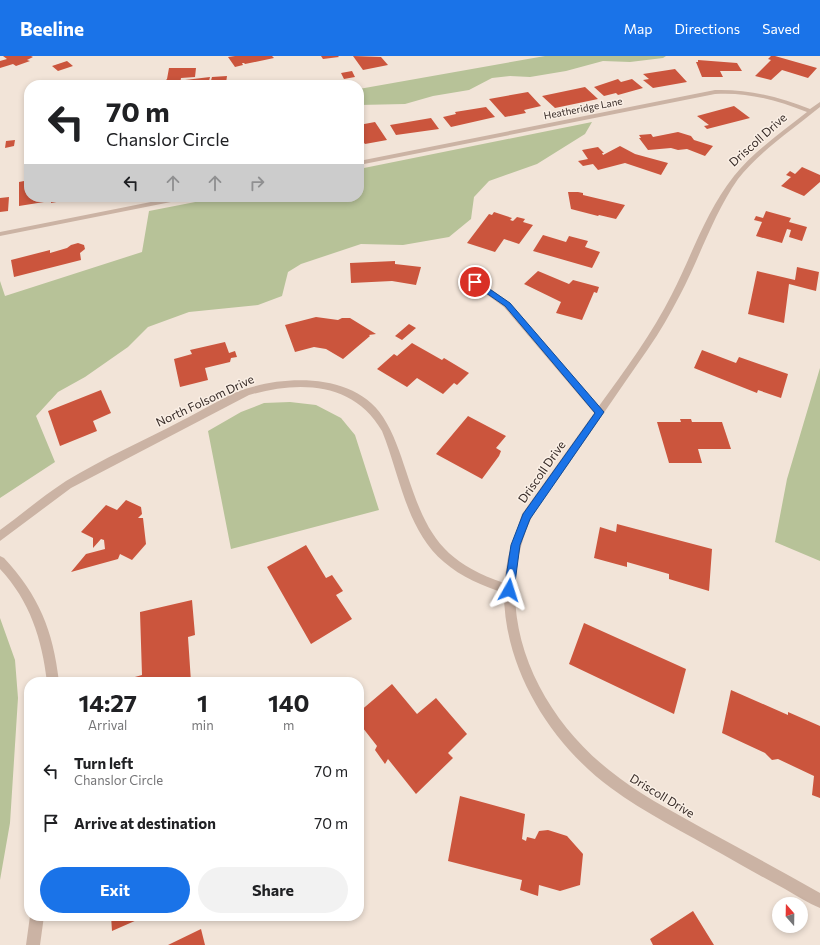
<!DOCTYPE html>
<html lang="en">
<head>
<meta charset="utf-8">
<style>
  body { margin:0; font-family:Commissioner,sans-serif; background:#f2f2f2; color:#202124; height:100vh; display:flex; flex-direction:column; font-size:15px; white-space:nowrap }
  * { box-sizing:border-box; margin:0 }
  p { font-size:13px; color:#757577 }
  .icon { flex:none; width:22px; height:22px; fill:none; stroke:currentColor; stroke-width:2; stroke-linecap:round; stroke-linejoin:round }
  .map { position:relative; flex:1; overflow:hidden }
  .side { position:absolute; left:24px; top:621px; width:340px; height:244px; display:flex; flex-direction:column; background:#fff; border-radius:16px; box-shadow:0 2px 6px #0003 }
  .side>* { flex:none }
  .hud { position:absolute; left:24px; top:24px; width:340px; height:122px; border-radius:16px; box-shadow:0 2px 6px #0003; background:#fff; color:#202124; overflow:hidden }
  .needle { width:26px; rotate:340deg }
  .tools { position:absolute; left:772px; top:841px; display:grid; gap:8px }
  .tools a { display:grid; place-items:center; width:36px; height:36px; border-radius:50%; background:#fff; box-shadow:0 2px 6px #0003; font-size:20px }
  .pin { position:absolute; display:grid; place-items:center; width:34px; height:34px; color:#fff; margin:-17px; border:2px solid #fff; border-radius:50%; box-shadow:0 1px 4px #0007 }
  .me { position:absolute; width:44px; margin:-22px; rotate:6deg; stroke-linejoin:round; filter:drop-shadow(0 0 3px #0008) }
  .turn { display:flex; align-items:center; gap:14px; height:84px; padding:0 16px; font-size:18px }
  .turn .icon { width:52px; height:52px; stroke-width:2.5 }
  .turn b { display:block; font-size:28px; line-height:34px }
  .lanes { display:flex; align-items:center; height:38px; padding:0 16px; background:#0003; justify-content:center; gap:20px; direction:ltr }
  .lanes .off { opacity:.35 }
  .eta { display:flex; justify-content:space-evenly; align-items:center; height:68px; text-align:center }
  .eta b { font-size:24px; font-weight:700; line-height:28px }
  .action { display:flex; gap:8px; margin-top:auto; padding:8px 16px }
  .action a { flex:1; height:46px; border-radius:24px; background:#1a73e8; color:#fff; font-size:16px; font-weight:700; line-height:46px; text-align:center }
  .action a+a { background:#f2f2f2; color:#202124 }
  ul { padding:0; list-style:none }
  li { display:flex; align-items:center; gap:12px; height:52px; padding:0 16px }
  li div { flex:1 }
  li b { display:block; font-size:15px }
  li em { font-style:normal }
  header { display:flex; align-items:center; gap:24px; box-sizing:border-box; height:56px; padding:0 20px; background:#1a73e8; color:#fff }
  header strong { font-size:19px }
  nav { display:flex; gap:22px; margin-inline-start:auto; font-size:14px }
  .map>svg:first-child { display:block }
  .green { fill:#b7c298 }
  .building { fill:#cb553d }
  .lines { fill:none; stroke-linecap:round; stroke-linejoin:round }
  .street { fill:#cbb3a4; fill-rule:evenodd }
  .route { fill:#1a73e8; stroke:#114b97 }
  .labels { text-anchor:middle; stroke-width:3; stroke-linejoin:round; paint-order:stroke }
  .far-street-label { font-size:10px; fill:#362a26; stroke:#faefe5 }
  .street-label { font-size:12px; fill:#362a26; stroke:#faefe5 }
</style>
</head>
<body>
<header>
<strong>Beeline</strong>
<nav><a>Map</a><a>Directions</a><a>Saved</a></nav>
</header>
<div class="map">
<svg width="820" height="889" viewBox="0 0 820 889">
  <rect width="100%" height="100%" fill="#f2e4d8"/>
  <!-- green -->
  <path class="green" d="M545 0H666L663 2 630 6 603 5 566 15 530 21 510 20 492 22 469 34 433 40 405 48 359 49V33Z
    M592 66 585 78 537 108 489 125 474 141 471 163 449 181 403 189 361 188 301 208 288 216 282 240 258 249 189 256 148 271 128 291 85 321 58 336 36 360 55 406 0 442V225L5 240 142 196 149 155 221 141H359V113Z
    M820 312V505L775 486 787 423Z
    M290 346 316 349 341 362 355 379 379 454 231 493 208 375 241 356 264 347Z
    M0 562 15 604 18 642 10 767 0 824Z"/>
  <!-- building -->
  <path class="building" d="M3 0H31L33 1 27 4 30 5 16 10 13 8 0 12V5L7 3Z
    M235 0H272L274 2 245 8 244 7H242L243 9 235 11 228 1Z
    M321 0H338L339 1 323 3Z
    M353 0 381 1 388 9 363 14Z
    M771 0H775L817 12 808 22 782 14 771 24 755 20 771 4 768 3Z
    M698 4 737 7 742 15H720L723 21H702L696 6H698Z
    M67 5 73 10 58 15 52 10Z
    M169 12H196L195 21 181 22 180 28 167 29 168 25H165L167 23Z
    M675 13 687 26 653 32 643 24 649 23 643 18Z
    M352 15 355 21 344 23 341 17Z
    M227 20 226 27 210 28 212 21Z
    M210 21 208 29H185V24Z
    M618 23 621 26 632 23 643 32 618 39 616 37 604 40 594 31Z
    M105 24H144L142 29H102Z
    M585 31 598 43 555 52 542 40Z
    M528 36 541 50 524 54 526 57 505 61 489 43Z
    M734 50 750 62 707 73 704 70 709 69 697 60Z
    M486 51 495 61 451 71 443 61 456 58 455 56Z
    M431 62 439 73 396 79 390 69Z
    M375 66 387 84 365 88 359 81V69Z
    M678 76 691 80 694 84 713 90 705 100 687 93 678 94 671 92 648 94 639 82H641L639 79 651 78 653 81Z
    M15 84 14 90 5 92 6 85Z
    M620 90 635 98 668 107 661 119 625 107 598 114 593 108 583 110 578 105 588 103 582 94 598 91 604 97H602L603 99Z
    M802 111 820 119V126L804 140 781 130 791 121 786 119 790 115 795 118Z
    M29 124V141H44V146L19 150V126Z
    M568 136H578L583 137V139L625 149 616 163 599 159 598 160 571 153Z
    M9 141 8 155 0 156V142Z
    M51 141H78V142L51 147Z
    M766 155 791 162 789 166 807 171 802 185 789 181 791 174 787 173 782 187 756 180 762 166 754 164 756 160 763 162Z
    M494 156 512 162 510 164 513 165 517 161 525 163 523 166 533 169 519 188 504 183 495 196 467 187 489 158 492 159Z
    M543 179 566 186 569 180 588 185 585 191 600 196 592 212 533 195Z
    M78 187 84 189 85 193 80 197 81 204 14 221 11 204 50 194V197L67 192 71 189Z
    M395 205V208L421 211 416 229 392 225 351 227 350 207Z
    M797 211 819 216 816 235 789 228 784 267 748 258 757 215 795 224Z
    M538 215 569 228 573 224 599 231 597 237 594 236 582 264 556 257 561 246 524 228Z
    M316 261 338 264 342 262H350L376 278 369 279 370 280 343 303 326 293 314 291 295 296 285 269Z
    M409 268 416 272 402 284 395 280Z
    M225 286 229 297 235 295 237 301 231 302 230 306 205 312 208 324 180 331 174 303 192 298 190 294Z
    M412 287 442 304 444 302 469 317 457 329 454 327 443 338 417 322 407 331 377 313 394 298 397 300Z
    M702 294 736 307 739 301 788 318 781 342 758 334 757 337 694 312Z
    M101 334 111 357 93 365 97 375 60 390 48 355Z
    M468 360 506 380 496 392 501 395 499 400 482 423 436 398Z
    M680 363H691L692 366H722L731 393H698L702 407H669L657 366H681Z
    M126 444 141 451 142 458 138 462H143L146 488 132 504 120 498 118 503 71 516 86 498 105 493 104 484 101 483 93 492V482L81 476 106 449 117 454Z
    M617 468 712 493 709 535 669 523V518L627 506V511L594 502 600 471 616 476Z
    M306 489 326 522 332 519 343 535 336 539 352 563 311 588 267 511Z
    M192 544 195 579 188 581 191 626H117L142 619 140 556Z
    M584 567 686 613 674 658 569 608Z
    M392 628 417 658 436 642 467 678 448 697 453 702 416 738 388 703 385 708 375 694 377 690 359 667V656Z
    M731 634 788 659V656L820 670V742L812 739 814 720 778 703 772 704 765 697 722 677Z
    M460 740 525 758 522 783 526 785 527 781 535 783 539 775 548 774 567 780 583 798 580 829 560 835 539 829 538 840 520 834 522 824 448 805Z
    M693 855 714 889H653L650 883Z
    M111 860H146L112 875Z
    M201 873 205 889H168Z"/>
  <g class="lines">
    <!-- street -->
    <path class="street" d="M715 34C749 33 779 41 810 53L820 46V51C793 73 759 96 738 123 713 159 700 201 680 239 670 258 660 276 648 293 620 333 593 373 565 413 555 428 537 449 530 465 490 556 535 655 609 714 637 737 670 754 702 772 741 793 781 815 820 837V852C808 847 797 840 785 833 764 822 743 810 722 798 685 777 645 757 611 732 551 688 504 613 504 537 483 530 461 521 444 506 406 474 400 419 382 375 353 325 298 325 249 339L71 432 0 485V474C22 458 43 440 66 425 102 403 143 385 181 365 200 356 226 339 245 333 289 319 355 318 383 361 394 378 400 397 406 415 426 476 440 505 504 527L508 501 522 458 594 357 504 251 472 228V224H478L510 247 599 350C625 314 652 278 672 238 692 199 706 155 734 120 754 95 782 76 807 56 776 44 748 36 715 38L359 109V105Z
      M176 141H189L186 143 0 180V176Z
      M0 500 4 502C39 540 53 574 59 626H47C42 583 30 545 0 513Z
      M30 860H44L40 889H26Z"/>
  </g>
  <!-- route -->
  <path class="route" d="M473 225H478L510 247 604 356 530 463 520 489 514 534 512 537 509 539 505 537 504 534 511 489 523 458 595 357 505 250 473 228Z"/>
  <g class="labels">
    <!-- far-street labels -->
    <g class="far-street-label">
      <text transform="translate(583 52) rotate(-11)" y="4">Heatheridge Lane</text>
    </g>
    <!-- street labels -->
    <g class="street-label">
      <text transform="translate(758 84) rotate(-42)" y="4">Driscoll Drive</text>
      <text transform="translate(205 345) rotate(-25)" y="4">North Folsom Drive</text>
      <text transform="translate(542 416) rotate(-55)" y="4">Driscoll Drive</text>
      <text transform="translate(662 740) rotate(31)" y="4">Driscoll Drive</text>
    </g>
  </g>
</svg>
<div class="tools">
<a><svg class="needle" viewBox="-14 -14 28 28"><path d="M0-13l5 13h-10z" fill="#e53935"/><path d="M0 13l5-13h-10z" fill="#757577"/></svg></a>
</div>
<div class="pin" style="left:475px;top:226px;background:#d93025"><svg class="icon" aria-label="arrive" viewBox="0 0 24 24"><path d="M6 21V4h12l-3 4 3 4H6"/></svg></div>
<svg class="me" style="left:509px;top:534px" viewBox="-20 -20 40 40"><path d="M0-17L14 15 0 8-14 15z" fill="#1a73e8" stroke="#fff" stroke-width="4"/></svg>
<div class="hud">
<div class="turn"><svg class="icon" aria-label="left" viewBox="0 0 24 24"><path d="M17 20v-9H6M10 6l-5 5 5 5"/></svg><div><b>70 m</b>Chanslor Circle</div></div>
<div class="lanes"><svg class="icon" aria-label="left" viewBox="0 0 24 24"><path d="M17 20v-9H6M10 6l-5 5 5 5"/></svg><svg class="icon off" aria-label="ahead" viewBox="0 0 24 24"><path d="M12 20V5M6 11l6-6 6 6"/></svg><svg class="icon off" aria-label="ahead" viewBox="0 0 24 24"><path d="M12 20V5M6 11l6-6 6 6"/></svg><svg class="icon off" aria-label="right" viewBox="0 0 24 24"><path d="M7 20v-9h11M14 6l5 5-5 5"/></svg></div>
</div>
<section class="side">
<div class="eta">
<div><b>14:27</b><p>Arrival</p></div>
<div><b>1</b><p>min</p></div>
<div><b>140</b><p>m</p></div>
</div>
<ul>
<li><svg class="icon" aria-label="left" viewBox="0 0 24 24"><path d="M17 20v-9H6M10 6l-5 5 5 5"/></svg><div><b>Turn left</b><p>Chanslor Circle</p></div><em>70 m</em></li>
<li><svg class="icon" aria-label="arrive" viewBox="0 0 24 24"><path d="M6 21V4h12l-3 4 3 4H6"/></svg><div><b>Arrive at destination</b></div><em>70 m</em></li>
</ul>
<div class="action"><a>Exit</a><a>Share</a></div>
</section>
</div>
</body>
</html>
